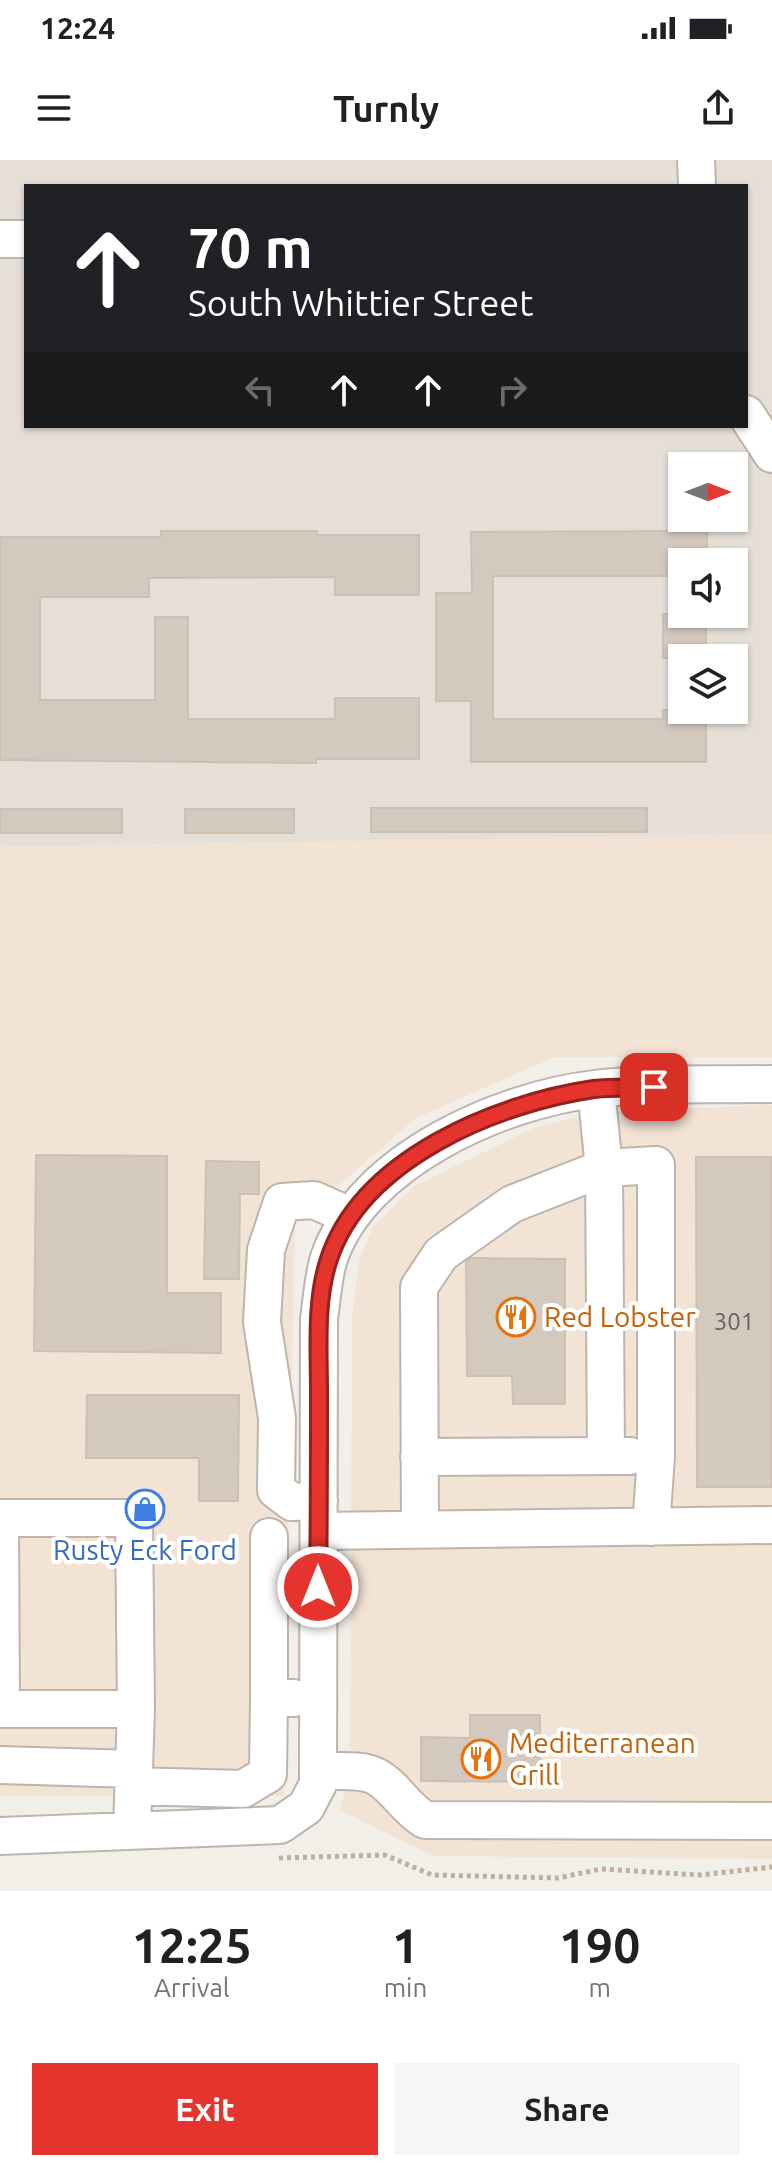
<!DOCTYPE html>
<html lang="en">
<head>
<meta charset="utf-8">
<style>
  body { margin:0; font-family:Ubuntu,sans-serif; background:#f6f6f6; color:#202124; height:100vh; display:flex; flex-direction:column; font-size:30px; white-space:nowrap }
  * { box-sizing:border-box; margin:0 }
  p { font-size:26px; color:#757577 }
  .icon { flex:none; width:44px; height:44px; fill:none; stroke:currentColor; stroke-width:2; stroke-linecap:round; stroke-linejoin:round }
  .map { position:relative; height:1731px; overflow:hidden }
  .drawer { display:flex; flex-direction:column; background:#fff; flex:1 }
  .drawer>* { flex:none }
  .hud { position:absolute; left:24px; top:24px; width:724px; height:244px; border-radius:0px; box-shadow:0 2px 6px #0004; background:#202124; color:#fff; overflow:hidden }
  .needle { width:52px; rotate:90deg }
  .tools { position:absolute; left:668px; top:292px; display:grid; gap:16px }
  .tools a { display:grid; place-items:center; width:80px; height:80px; border-radius:0px; background:#fff; box-shadow:0 2px 6px #0004; font-size:40px }
  .pin { position:absolute; display:grid; place-items:center; width:68px; height:68px; color:#fff; margin:-34px; border-radius:16px; box-shadow:0 4px 12px #0006 }
  .me { position:absolute; width:88px; margin:-44px; rotate:0deg; stroke-linejoin:round; filter:drop-shadow(0 0 6px #0008) }
  .turn { display:flex; align-items:center; gap:28px; height:168px; padding:0 32px; font-size:36px }
  .turn .icon { width:104px; height:104px; stroke-width:2.5 }
  .turn b { display:block; font-size:56px; line-height:68px }
  .lanes { display:flex; align-items:center; height:76px; padding:0 32px; background:#0003; justify-content:center; gap:40px; direction:ltr }
  .lanes .off { opacity:.35 }
  .eta { display:flex; justify-content:space-evenly; align-items:center; height:136px; text-align:center }
  .eta b { font-size:48px; font-weight:700; line-height:56px }
  .button { display:flex; gap:16px; margin-top:auto; padding:16px 32px }
  .button a { flex:1; height:92px; border-radius:0px; background:#e5332d; color:#fff; font-size:32px; font-weight:700; line-height:92px; text-align:center }
  .button a+a { background:#f6f6f6; color:#202124 }
  .status { display:flex; justify-content:space-between; align-items:center; height:56px; padding:0 40px; background:#fff; direction:ltr }
  .status svg { height:22px; fill:currentColor }
  header { display:flex; justify-content:space-between; align-items:center; height:104px; padding:0 32px; background:#fff; font-size:36px; font-weight:700 }
  .map>svg:first-child { display:block }
  .residential { fill:#e6dfd7; fill-rule:evenodd }
  .commercial { fill:#f2e3d5 }
  .building { fill:#d3c9bf; stroke:#cdc0b3; stroke-width:2 }
  .lines { fill:none; stroke-linecap:round; stroke-linejoin:round }
  .minor-casing { stroke:#bdb5ac; stroke-width:40 }
  .path { stroke:#bdaf9e; stroke-width:5; stroke-dasharray:4 4; stroke-linecap:butt }
  .minor { stroke:#fff; stroke-width:36 }
  .route-casing { stroke:#95211d; stroke-width:20 }
  .route { stroke:#e5332d; stroke-width:14 }
  .labels { text-anchor:middle; stroke-width:8; stroke-linejoin:round; paint-order:stroke }
  .number-label { font-size:24px; fill:#68615a }
  .food-label { font-size:28px; fill:#c56008; stroke:#fff; text-anchor:start }
  .shop-label { font-size:28px; fill:#366cbe; stroke:#fff }
</style>
</head>
<body>
<div class="status"><b>12:24</b><svg viewBox="0 0 49 12"><path d="M0 12V9h3v3zM5 12V6h3v6zM10 12V3h3v9zM15 12V0h3v12zM26 1h20v11H26zM47 4h2v5h-2z"/></svg></div>
<header><svg class="icon" aria-label="menu" viewBox="0 0 24 24"><path d="M4 6h16M4 12h16M4 18h16"/></svg>Turnly<svg class="icon" aria-label="share" viewBox="0 0 24 24"><path d="M12 15V3M7 8l5-5 5 5M5 13v7h14v-7"/></svg></header>
<div class="map">
<svg width="772" height="1731" viewBox="0 0 772 1731">
  <rect width="100%" height="100%" fill="#f2eee8"/>
  <!-- residential -->
  <path class="residential" d="M0 0H772V674L0 687ZM26 26H746V266H26ZM682 306H734V358H682ZM682 402H734V454H682ZM682 498H734V550H682Z"/>
  <!-- commercial -->
  <path class="commercial" d="M772 674V897H554L416 958 295 1063 283 1636H0V687Z
    M772 945V1699L434 1696 339 1650 350 1617 352 1158 359 1100 374 1066 414 1026 534 968 591 953Z"/>
  <!-- building -->
  <path class="building" d="M161 371H317V375H419V435H335V417L149 418V437H40V540H155V457H188V559H335V538H419V599H316V603L0 600V377H161Z
    M707 371V402H682V416H493V559H663V550H706V602H471V541H436V433H472L471 372Z
    M663 454H706V498H663Z
    M371 648H647V672H371Z
    M0 649H122V673H0Z
    M185 649H294V673H185Z
    M36 995 167 996V1133H221V1193L34 1191Z
    M696 997H772V1327H697Z
    M206 1001 259 1002V1034H240L239 1119H204Z
    M471 1098 565 1099V1244H513L512 1216H467L466 1102Z
    M87 1235H239L238 1341H199V1298H86Z
    M470 1555H540V1622L421 1621V1577L470 1578Z"/>
  <g class="lines">
    <defs>
      <path id="minor" d="M696 0 697 26
        M0 79H26
        M746 254 772 294
        M596 929 604 1008 656 1005V1296L651 1367
        M419 1297 630 1296
        M319 1341 292 1342 276 1330 277 1258 262 1162 266 1090 282 1042 314 1040 350 1056
        M0 1358 1 1549
        M2 1358H134L136 1549 132 1670
        M420 1369 419 1127 441 1094 512 1044 604 1008 606 1296
        M319 1371 772 1365
        M269 1377V1538H293
        M0 1549H136
        M0 1605 134 1609
        M318 1611C336 1612 361 1608 377 1617 394 1626 406 1649 425 1660L772 1661
        M133 1626 243 1629 268 1614 269 1538
        M0 1676 280 1665 306 1647 318 1624 319 1159C322 1139 323 1117 329 1098 362 1001 500 940 595 929 653 922 714 925 772 924"/>
    </defs>
    <!-- minor casing -->
    <use href="#minor" class="minor-casing"/>
    <!-- path -->
    <path class="path" d="M279 1698 385 1695 432 1715 558 1718 601 1709 700 1715 772 1707"/>
    <!-- minor -->
    <use href="#minor" class="minor"/>
  </g>
  <g class="lines">
    <defs>
      <path id="route" d="M318 1427C319 1362 319 1297 319 1232 319 1189 315 1140 329 1099 362 999 497 943 594 929 613 927 634 928 654 927"/>
    </defs>
    <!-- route casing -->
    <use href="#route" class="route-casing"/>
    <!-- route -->
    <use href="#route" class="route"/>
  </g>
  <!-- icons -->
  <defs>
    <symbol id="restaurant-ring" viewBox="-11 -11 22 22"><circle r="9.5" fill="#fff" stroke="#e8710a" stroke-width="1.5"/><path d="M-5-6h1v4h1v-4h1v4h1v-4h1v5L-1.5 .5V6h-2V.5L-5-1ZM5-6V6H3V1.5H1.5Q1.5-4 5-6Z" fill="#e8710a"/></symbol>
    <symbol id="shop-ring" viewBox="-11 -11 22 22"><circle r="9.5" fill="#fff" stroke="#3f7fe0" stroke-width="1.5"/><path d="M-5-2.5h2.3a2.7 3.5 0 0 1 5.4 0H5L5.5 6h-11ZM-1.5-2.5h3a1.5 2.3 0 0 0-3 0Z" fill="#3f7fe0"/></symbol>
  </defs>
  <g fill-rule="evenodd">
    <use href="#restaurant-ring" x="494" y="1135" width="44" height="44"/>
    <use href="#shop-ring" x="123" y="1327" width="44" height="44"/>
    <use href="#restaurant-ring" x="459" y="1577" width="44" height="44"/>
  </g>
  <g class="labels">
    <!-- number labels -->
    <g class="number-label">
      <text x="734" y="1170">301</text>
    </g>
    <!-- food labels -->
    <g class="food-label">
      <text x="544" y="1167">Red Lobster</text>
      <text x="509" y="1593">Mediterranean<tspan x="509" dy="32">Grill</tspan></text>
    </g>
    <!-- shop labels -->
    <g class="shop-label">
      <text x="145" y="1400">Rusty Eck Ford</text>
    </g>
  </g>
</svg>
<div class="tools">
<a><svg class="needle" viewBox="-14 -14 28 28"><path d="M0-13l5 13h-10z" fill="#e53935"/><path d="M0 13l5-13h-10z" fill="#757577"/></svg></a>
<a><svg class="icon" aria-label="sound" viewBox="0 0 24 24"><path d="M4 9h4l5-4v14l-5-4H4zM17 9q2 3 0 6"/></svg></a>
<a><svg class="icon" aria-label="layers" viewBox="0 0 24 24"><path d="M12 4l9 5-9 5-9-5zM3 14l9 5 9-5"/></svg></a>
</div>
<div class="pin" style="left:654px;top:927px;background:#d93025"><svg class="icon" aria-label="arrive" viewBox="0 0 24 24"><path d="M6 21V4h12l-3 4 3 4H6"/></svg></div>
<svg class="me" style="left:318px;top:1427px" viewBox="-20 -20 40 40"><circle r="17" fill="#e5332d" stroke="#fff" stroke-width="3"/><path d="M0-11L8 9 0 5-8 9z" fill="#fff"/></svg>
<div class="hud">
<div class="turn"><svg class="icon" aria-label="ahead" viewBox="0 0 24 24"><path d="M12 20V5M6 11l6-6 6 6"/></svg><div><b>70 m</b>South Whittier Street</div></div>
<div class="lanes"><svg class="icon off" aria-label="left" viewBox="0 0 24 24"><path d="M17 20v-9H6M10 6l-5 5 5 5"/></svg><svg class="icon" aria-label="ahead" viewBox="0 0 24 24"><path d="M12 20V5M6 11l6-6 6 6"/></svg><svg class="icon" aria-label="ahead" viewBox="0 0 24 24"><path d="M12 20V5M6 11l6-6 6 6"/></svg><svg class="icon off" aria-label="right" viewBox="0 0 24 24"><path d="M7 20v-9h11M14 6l5 5-5 5"/></svg></div>
</div>
</div>
<section class="drawer">
<div class="eta">
<div><b>12:25</b><p>Arrival</p></div>
<div><b>1</b><p>min</p></div>
<div><b>190</b><p>m</p></div>
</div>
<div class="button"><a>Exit</a><a>Share</a></div>
</section>
</body>
</html>
